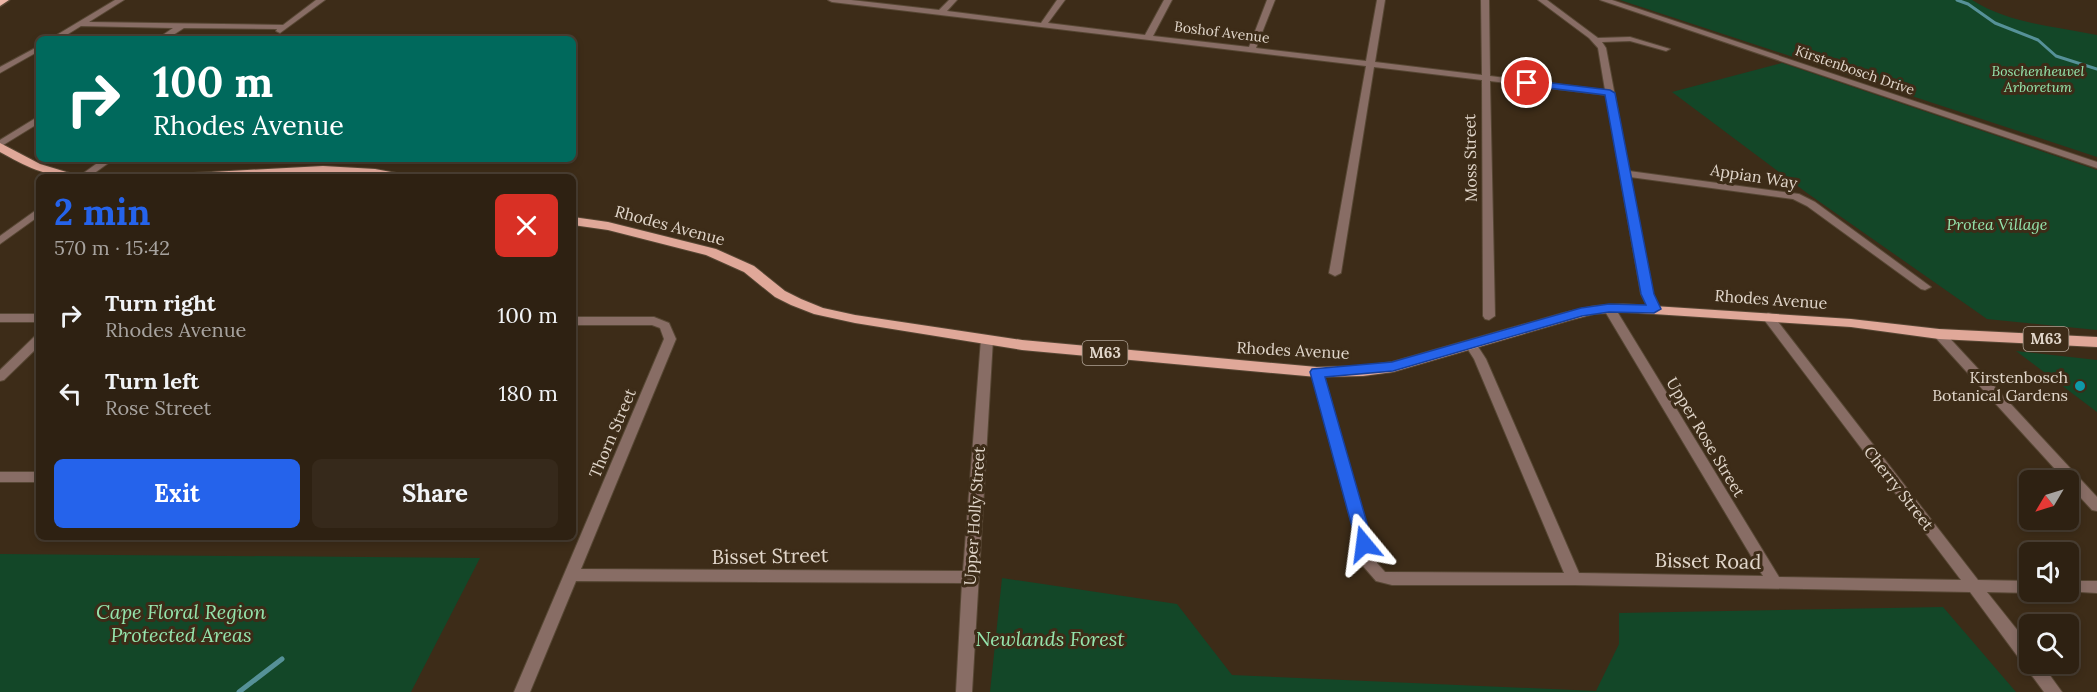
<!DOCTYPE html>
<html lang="en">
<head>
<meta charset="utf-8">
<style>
  body { margin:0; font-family:Lora,serif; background:#36291b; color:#f1f3f6; height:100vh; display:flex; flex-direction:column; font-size:22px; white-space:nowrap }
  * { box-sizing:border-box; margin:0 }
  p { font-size:20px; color:#a7a39f }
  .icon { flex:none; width:33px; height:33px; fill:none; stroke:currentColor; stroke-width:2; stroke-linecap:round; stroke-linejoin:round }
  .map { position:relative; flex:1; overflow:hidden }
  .details { position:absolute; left:36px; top:174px; width:540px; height:366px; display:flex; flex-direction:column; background:#2e2112; border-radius:9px; box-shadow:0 3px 9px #0003,0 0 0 2px #493e32 }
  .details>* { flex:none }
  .top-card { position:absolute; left:36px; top:36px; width:540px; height:126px; border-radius:9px; box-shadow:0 3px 9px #0003,0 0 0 2px #493e32; background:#00695c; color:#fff; overflow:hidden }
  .needle { width:39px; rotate:232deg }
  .controls { position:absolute; left:2019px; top:470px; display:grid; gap:12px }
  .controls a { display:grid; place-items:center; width:60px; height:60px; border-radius:9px; background:#2e2112; box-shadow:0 3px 9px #0003,0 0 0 2px #493e32; font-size:30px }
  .pin { position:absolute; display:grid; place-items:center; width:51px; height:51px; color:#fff; margin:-26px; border:3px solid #fff; border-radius:50%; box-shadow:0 2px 6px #0007 }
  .me { position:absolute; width:66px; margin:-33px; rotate:344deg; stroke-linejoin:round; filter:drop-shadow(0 0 4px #0008) }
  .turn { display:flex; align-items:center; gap:21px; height:126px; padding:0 18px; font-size:27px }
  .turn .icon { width:78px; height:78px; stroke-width:2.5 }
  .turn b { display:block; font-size:42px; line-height:51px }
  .round { display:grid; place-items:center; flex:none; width:63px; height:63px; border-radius:9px; background:#36291b }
  .head { display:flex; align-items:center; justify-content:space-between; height:102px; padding:0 18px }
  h1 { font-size:36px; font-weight:800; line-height:45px; color:#2563eb }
  .button { display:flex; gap:12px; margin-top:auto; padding:12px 18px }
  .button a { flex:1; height:69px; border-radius:9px; background:#2563eb; color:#fff; font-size:24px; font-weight:800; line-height:69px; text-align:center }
  .button a+a { background:#36291b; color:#f1f3f6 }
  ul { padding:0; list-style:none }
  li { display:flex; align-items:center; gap:18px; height:78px; padding:0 18px }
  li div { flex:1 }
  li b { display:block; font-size:22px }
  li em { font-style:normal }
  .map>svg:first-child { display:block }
  .green { fill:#134728 }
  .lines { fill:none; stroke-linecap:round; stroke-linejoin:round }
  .stream-far1 { stroke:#569198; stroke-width:3 }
  .stream { stroke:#569198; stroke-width:5 }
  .minor-casing { stroke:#574734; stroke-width:2 }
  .primary-casing { stroke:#574734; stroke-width:2 }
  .trunk-casing { stroke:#574734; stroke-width:3 }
  .minor { fill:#886d65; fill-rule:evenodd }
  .primary { fill:#e0a899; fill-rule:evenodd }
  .trunk { fill:#edb6a7; fill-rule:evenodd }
  .route { fill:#2563eb; stroke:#184099; stroke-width:1.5 }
  .culture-dot { fill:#0f9aa8; stroke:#3d2c18; stroke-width:2 }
  .labels { text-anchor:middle; stroke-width:6; stroke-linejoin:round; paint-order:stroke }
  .far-street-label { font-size:14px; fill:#e1d6ca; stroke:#3d2c18 }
  .far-park-label { font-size:14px; font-style:italic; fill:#95e5ad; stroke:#3d2c18 }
  .shield { fill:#3d2c18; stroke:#b0a395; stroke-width:1.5 }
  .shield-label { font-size:15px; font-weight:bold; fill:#e1d6ca }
  .street-label { font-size:16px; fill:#e1d6ca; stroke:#3d2c18 }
  .park-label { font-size:16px; font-style:italic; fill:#95e5ad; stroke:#3d2c18 }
  .poi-label { font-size:16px; fill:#e1d6ca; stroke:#3d2c18; text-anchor:end }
  .near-street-label { font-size:20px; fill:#e1d6ca; stroke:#3d2c18 }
  .near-park-label { font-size:20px; font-style:italic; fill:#95e5ad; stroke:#3d2c18 }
</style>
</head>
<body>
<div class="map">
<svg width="2097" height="692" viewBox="0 0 2097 692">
  <rect width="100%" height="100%" fill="#3d2c18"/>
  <!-- green -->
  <path class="green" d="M1620 0H1972C2010 24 2054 26 2097 35V157Z
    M1782 63 2097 170V330L1987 319 1807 193 1672 92Z
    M2016 351 2097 360V412Z
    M0 554 480 558 411 692H0Z
    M1002 578 1177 604 1232 675 1596 691 1619 644V613L1943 607 2016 692H990Z"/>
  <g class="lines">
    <!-- stream-far1 -->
    <path class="stream-far1" d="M1957 0 1968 4 1995 23 2038 40 2056 56 2097 69"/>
    <!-- stream -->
    <path class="stream" d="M239 692 282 659"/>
    <defs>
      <path id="minor" d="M115 0H124L89 22 283 25 316 0H325L280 33 276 31 277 29 184 28 167 39H157L173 28 81 26 60 39H50Z
        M828 0H851L939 10 949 0H957L947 11 1041 23 1057 0H1065L1048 23 1145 35 1164 0H1172L1153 36 1249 47 1267 0H1275L1256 48 1366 61 1377 0H1385L1375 62 1482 75 1481 0H1489L1490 76 1605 90 1598 48 1589 38 1538 0H1547L1598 38 1630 37 1670 49 1666 51 1630 41 1602 42 1606 48 1629 171 1799 194 1815 202 1931 287 1925 290 1921 289 1807 206 1793 199 1630 177 1653 294 1660 309 1654 312 1650 311 1641 294 1606 95 1490 81 1495 316 1489 320 1485 319 1483 316 1482 80 1374 67 1341 273 1335 276 1329 273 1366 66 832 2Z
        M1600 0H1612L2097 162V168Z
        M268 36H350L354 38 268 39Z
        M39 46V51L0 73V67Z
        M39 116V123L0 147V140Z
        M103 159H114L89 177H78Z
        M39 208V216L0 244V236Z
        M1609 305 1615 308 1779 577 1961 580 1762 317 1768 313 1772 314 1978 580 2030 581V591H2035L2030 593 1987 592 2030 646V663H2041L2062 692H2044L1970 592 1574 585H1392L1376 581 1363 566 1311 372 1313 369H1321L1323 372 1377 563 1385 572 1564 573 1474 359 1465 345 1471 341 1475 342 1486 359 1579 573 1763 576 1603 308Z
        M0 314H39V322H0Z
        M573 317H654L669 323 676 339 581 569 963 571 981 339 983 336H991L993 339 972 692H956L962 583 576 581 530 692H514L664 339 660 328 652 325H573Z
        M1939 330 1943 331 2097 497V511L2092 510 2068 484V480H2065L1935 337 1933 334 1935 331Z
        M39 335V346L4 380 0 381V370L35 336Z
        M0 472H39V482H0Z
        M2068 581H2097V593L2063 591H2068Z"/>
      <path id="primary" d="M0 143 40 164 73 174 75 177C46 177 25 166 0 152Z
        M323 166 375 169 402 174 404 177 323 173 187 177 193 173Z
        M573 217 608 222 716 249 754 266 785 291 801 299 823 308 855 315 1022 340 1317 367 1363 366 1392 362 1563 313 1594 306 1623 304 1851 319 1939 329 2097 337V347L1939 339 1851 327 1623 312 1594 314 1571 320 1393 372 1363 376 1317 377 1022 350 855 323 814 314 791 305 775 297 744 272 706 255 608 230 573 225Z"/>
      <path id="trunk" d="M0 0H9L0 6Z"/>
    </defs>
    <!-- minor casing -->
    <use href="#minor" class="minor-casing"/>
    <!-- primary casing -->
    <use href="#primary" class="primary-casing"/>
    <!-- trunk casing -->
    <use href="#trunk" class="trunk-casing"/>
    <!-- minor -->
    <use href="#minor" class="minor"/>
    <!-- primary -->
    <use href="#primary" class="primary"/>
    <!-- trunk -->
    <use href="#trunk" class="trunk"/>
  </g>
  <!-- route -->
  <path class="route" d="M1527 80 1610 90 1615 93 1654 294 1661 309 1654 313 1609 312 1582 316 1393 371 1325 377 1373 544 1370 549 1364 551 1358 549 1310 372 1312 369 1392 362 1581 308 1609 304 1646 305 1641 294 1605 95 1523 85V81Z"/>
  <!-- markers -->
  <circle class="culture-dot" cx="2080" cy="386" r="6"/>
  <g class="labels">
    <!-- far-street labels -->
    <g class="far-street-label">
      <text transform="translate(1222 32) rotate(7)" y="5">Boshof Avenue</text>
      <text transform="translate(1855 70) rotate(19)" y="5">Kirstenbosch Drive</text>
    </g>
    <!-- far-park labels -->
    <g class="far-park-label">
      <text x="2038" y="76">Boschenheuvel<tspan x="2038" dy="16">Arboretum</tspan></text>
    </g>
    <!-- shield labels -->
    <g class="shield">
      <rect x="2023.5" y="327" width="45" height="24" rx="4.5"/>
      <rect x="1082.5" y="341" width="45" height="24" rx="4.5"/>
    </g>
    <g class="shield-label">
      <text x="2046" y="344">M63</text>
      <text x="1105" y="358">M63</text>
    </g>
    <!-- street labels -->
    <g class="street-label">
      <text transform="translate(1470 158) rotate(-91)" y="6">Moss Street</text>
      <text transform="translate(1754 176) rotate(9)" y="6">Appian Way</text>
      <text transform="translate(670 225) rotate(15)" y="6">Rhodes Avenue</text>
      <text transform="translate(1771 299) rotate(4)" y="6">Rhodes Avenue</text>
      <text transform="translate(1293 350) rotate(3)" y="6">Rhodes Avenue</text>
      <text transform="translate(612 433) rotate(-67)" y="6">Thorn Street</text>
      <text transform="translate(1706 437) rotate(59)" y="6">Upper Rose Street</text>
      <text transform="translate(1899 488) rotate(52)" y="6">Cherry Street</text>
      <text transform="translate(974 516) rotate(-86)" y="6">Upper Holly Street</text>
    </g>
    <!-- park labels -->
    <g class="park-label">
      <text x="1997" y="230">Protea Village</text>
    </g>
    <!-- poi labels -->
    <g class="poi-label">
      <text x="2068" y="383">Kirstenbosch<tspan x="2068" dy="18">Botanical Gardens</tspan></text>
    </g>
    <!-- near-street labels -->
    <g class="near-street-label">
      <text transform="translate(770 556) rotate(-1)" y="7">Bisset Street</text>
      <text transform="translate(1708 561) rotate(1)" y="7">Bisset Road</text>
    </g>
    <!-- near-park labels -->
    <g class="near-park-label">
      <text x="181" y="619">Cape Floral Region<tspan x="181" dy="23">Protected Areas</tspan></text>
      <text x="1050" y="646">Newlands Forest</text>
    </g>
  </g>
</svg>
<div class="controls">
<a><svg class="needle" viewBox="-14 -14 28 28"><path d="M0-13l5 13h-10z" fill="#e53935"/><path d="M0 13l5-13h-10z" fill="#a7a39f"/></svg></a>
<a><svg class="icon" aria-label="sound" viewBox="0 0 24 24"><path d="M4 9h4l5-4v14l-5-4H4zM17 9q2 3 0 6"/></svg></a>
<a><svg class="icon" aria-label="search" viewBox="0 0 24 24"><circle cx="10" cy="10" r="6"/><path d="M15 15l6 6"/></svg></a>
</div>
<div class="pin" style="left:1527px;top:83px;background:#d93025"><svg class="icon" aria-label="arrive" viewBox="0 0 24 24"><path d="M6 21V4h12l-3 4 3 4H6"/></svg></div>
<svg class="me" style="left:1364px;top:544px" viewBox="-20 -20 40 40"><path d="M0-17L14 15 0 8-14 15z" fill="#2563eb" stroke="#fff" stroke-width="4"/></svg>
<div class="top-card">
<div class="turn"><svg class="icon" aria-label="right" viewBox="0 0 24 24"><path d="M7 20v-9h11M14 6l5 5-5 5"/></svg><div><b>100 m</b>Rhodes Avenue</div></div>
</div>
<section class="details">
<div class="head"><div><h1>2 min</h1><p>570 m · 15:42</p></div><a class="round" style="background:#d93025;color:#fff"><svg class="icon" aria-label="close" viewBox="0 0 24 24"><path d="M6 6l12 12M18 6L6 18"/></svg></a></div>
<ul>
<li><svg class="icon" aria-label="right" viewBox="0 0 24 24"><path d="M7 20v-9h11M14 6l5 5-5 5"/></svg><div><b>Turn right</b><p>Rhodes Avenue</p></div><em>100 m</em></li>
<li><svg class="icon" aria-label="left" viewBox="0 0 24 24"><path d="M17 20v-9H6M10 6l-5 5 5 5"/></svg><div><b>Turn left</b><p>Rose Street</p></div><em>180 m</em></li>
</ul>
<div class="button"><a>Exit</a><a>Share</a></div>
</section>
</div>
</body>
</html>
